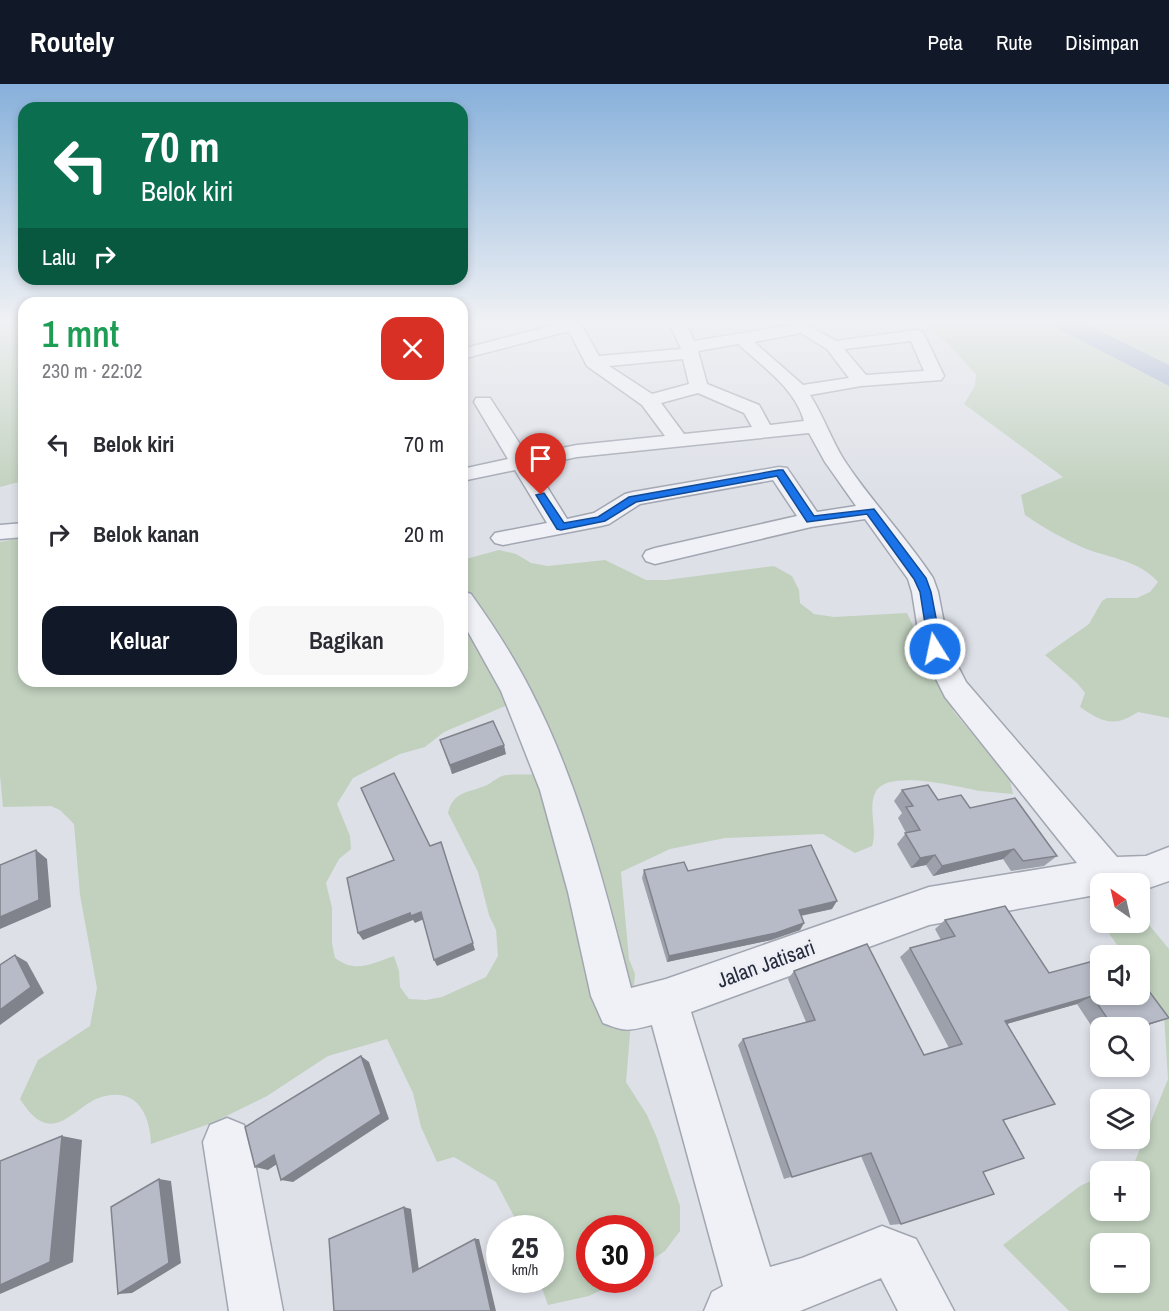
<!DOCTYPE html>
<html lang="id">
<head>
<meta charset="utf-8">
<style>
  body { margin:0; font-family:"Archivo Narrow",sans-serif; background:#f7f7f7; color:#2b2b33; height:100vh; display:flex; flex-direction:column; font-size:22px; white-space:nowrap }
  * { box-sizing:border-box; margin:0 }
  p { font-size:20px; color:#7c7c81 }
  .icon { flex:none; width:33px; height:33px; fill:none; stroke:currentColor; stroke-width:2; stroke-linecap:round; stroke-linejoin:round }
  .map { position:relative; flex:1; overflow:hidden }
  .panel { position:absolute; left:18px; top:213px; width:450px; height:390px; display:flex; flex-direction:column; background:#fff; border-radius:18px; box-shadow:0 3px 9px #0003 }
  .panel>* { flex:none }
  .banner { position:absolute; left:18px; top:18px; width:450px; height:183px; border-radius:18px; box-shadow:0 3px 9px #0003; background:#0b6e4f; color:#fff; overflow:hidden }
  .needle { width:39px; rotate:326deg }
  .fabs { position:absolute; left:1090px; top:789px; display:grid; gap:12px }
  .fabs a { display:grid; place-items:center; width:60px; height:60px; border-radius:12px; background:#fff; box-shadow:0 3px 9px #0003; font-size:30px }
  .speed { position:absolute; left:486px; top:1131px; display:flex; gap:12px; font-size:30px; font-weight:700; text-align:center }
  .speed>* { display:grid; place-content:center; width:78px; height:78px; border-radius:50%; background:#fff; box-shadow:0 3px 9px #0003; line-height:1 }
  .speed small { font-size:15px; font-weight:400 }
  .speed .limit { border:9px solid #d22; background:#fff; color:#111 }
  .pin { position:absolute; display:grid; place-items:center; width:51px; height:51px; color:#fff; margin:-62px -26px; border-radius:50% 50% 50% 0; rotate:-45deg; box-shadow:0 0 6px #0007 }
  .pin .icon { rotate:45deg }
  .me { position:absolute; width:66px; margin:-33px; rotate:350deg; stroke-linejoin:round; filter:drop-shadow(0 0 4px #0008) }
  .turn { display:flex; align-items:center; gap:21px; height:126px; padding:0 24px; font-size:27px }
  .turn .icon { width:78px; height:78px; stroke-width:2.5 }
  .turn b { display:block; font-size:42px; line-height:51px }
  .then { display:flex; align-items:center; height:57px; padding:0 24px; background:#0003; gap:12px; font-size:22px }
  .round { display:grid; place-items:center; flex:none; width:63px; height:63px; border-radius:18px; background:#f7f7f7 }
  .summary { display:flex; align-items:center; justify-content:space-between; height:102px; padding:0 24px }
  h1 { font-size:36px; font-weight:600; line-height:45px; color:#1e9e55 }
  .primary-button { display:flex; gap:12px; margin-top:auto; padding:12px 24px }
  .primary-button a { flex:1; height:69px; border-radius:18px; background:#111827; color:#fff; font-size:24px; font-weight:600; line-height:69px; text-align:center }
  .primary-button a+a { background:#f7f7f7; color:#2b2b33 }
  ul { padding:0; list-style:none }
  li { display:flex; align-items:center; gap:18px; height:90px; padding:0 24px }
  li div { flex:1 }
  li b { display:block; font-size:22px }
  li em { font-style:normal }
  header { display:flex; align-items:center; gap:36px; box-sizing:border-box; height:84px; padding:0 30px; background:#111827; color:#fff }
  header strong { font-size:28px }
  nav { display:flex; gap:33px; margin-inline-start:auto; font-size:21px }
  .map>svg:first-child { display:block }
  .green { fill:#c1d1be; fill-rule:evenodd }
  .water { fill:#97a9c8 }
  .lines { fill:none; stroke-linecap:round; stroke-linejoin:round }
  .minor-casing { stroke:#a2a6b1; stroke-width:3 }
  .minor { fill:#f0f1f6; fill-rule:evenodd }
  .wall { fill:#9da1ab }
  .shaded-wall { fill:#80838b }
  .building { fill:#b7bbc7; stroke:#80838b; stroke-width:1.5 }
  .route { fill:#1a73e8; stroke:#114b97; stroke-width:1.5 }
  .labels { text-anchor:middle; stroke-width:6; stroke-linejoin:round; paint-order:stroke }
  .near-street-label { font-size:21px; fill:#262c3e; stroke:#edeff5 }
</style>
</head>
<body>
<header>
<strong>Routely</strong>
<nav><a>Peta</a><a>Rute</a><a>Disimpan</a></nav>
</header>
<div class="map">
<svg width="1169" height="1227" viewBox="0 0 1169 1227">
  <rect width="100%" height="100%" fill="#dde0e7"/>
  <!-- green -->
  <path class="green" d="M0 238H24V388L19 398 0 403Z
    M916 238H1045L1169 302V634L1138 628C1114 644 1102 638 1080 623L1085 609 1078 600 1045 571 1089 540 1102 517 1107 514H1137L1150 508 1158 498C1140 477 1111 474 1086 465 1064 455 1045 445 1025 431L1021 411 1063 393 964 320 975 302 976 290C961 275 937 243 916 238Z
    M1082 238H1169V281Z
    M24 453V597H462V476L499 466 516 470 531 479 548 482 605 476 646 496H666L774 482 792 492 799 506 800 519 814 530 834 533 907 529 954 628 984 664 1005 673 1013 710C1002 709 991 708 980 707 958 703 890 685 876 707 867 724 878 745 872 762L855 769 823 750 725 754 670 765 621 788 629 875 635 890 626 998 647 1031 657 1054 680 1122V1147L665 1167 641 1183 640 1144H590V1196H621L589 1212 548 1221 539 1196H550V1144H520L496 1098 454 1073 437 1078 421 1043 413 1009 387 955 328 972 267 1012 212 1039 151 1060C150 1027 134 1000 96 1015 84 1020 68 1037 56 1039 39 1043 28 1027 20 1015L38 976 90 942 97 904 80 811 74 740 60 726 51 722 3 723 0 691V458ZM522 615 544 687C530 693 521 689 507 691 500 691 493 698 487 701 469 709 453 707 448 729L478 788 489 831 496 846 498 872 486 893 442 913 426 916 409 915 400 903 399 887 394 872C372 879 356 890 335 874L332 859V824L326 799 339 775 351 765 350 752 337 720 353 694 400 670 425 663 444 648Z
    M1140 830 1169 865V1227H1069L1003 1161 1080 1102 1101 1092V1126H1140V1088L1112 1087 1135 1077 1168 995 1164 931 1140 895V872L1124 871 1099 835 1101 833V838H1140ZM1101 1160H1140V1198H1101Z"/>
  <!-- water -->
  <path class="water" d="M1045 238H1082L1169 281V302Z"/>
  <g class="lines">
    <defs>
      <path id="minor" d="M565 238 582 242 599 272 681 265 669 238H685L694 257 804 239 836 257 917 246 923 248 944 292 941 296 861 302 810 311C823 331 831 355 844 376 871 417 906 453 933 494L938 508 949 565 966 598 1117 773 1146 772 1169 763V797L1140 807V800H1101V810L929 841 691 928 770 1183 802 1174 882 1142 916 1155 954 1227H898L881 1194 800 1227H704L712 1208 723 1202 652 941C628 947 626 948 603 939L591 912 568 808 540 706 501 607 462 537V507L471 510C493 541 514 573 531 607 579 700 605 803 631 904L666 895 929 803 1077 779 945 613 921 565 912 508 908 495 865 435 811 443 655 480 646 477 643 472 646 467 655 464 797 432 773 396 640 420 609 440 601 442 503 461 495 459 491 454 495 449 547 439 515 386 462 397V385L508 375 474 318 476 314H490L527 371 577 361 665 352 642 321 587 282 570 249 565 248 462 275V265ZM801 249 827 265 849 294 803 301 754 258ZM911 257 924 287 866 291 844 265ZM738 260C763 283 795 304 804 337L770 341 759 321 707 300 698 267ZM683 275 689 300 652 310 609 282ZM698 309 744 329 752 343 684 350 661 319ZM809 349 825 378 856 422 817 428 787 384 779 383 633 408 625 410 594 429 567 435 534 382 577 373Z
        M24 439V453L0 455V441Z
        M227 1034 244 1041 251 1058 283 1227H229L203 1058 210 1041Z"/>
    </defs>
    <!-- minor casing -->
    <use href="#minor" class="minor-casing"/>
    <!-- minor -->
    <use href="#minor" class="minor"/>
  </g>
  <!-- wall -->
  <path class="wall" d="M440 656 506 670 452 690Z
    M902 706 938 716 970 724 1057 772 1044 782 1011 787 1003 775 933 792 926 781 911 784 897 760 906 749 898 734 902 729 894 717Z
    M644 786 688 787 832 825 801 832 804 839 800 846 771 856 667 878 642 794Z
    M945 836 1150 941 1140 944H1101V955H1100L1077 920 1007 940 1003 1036 983 1088 901 1140 890 1141 861 1072 784 1095 738 961 743 955 806 938 788 895 794 887 924 971 949 964 900 873 910 864 941 856 935 845Z"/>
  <!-- shaded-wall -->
  <path class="shaded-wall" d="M504 661 506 670 452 690 450 681Z
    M441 758 475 866 437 882 434 876Z
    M1014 765 1003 775 933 792 942 782Z
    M36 766 47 775 51 823 0 845V833Z
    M935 771 926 781 911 784 920 774Z
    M837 817 832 825 794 833 799 826Z
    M421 828 424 835 415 839 413 836 363 856 358 849 410 829Z
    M804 839 800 846 771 856 667 878 669 872Z
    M15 871 27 878 44 909 0 941V926Z
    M1092 912 1077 920 992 944 1005 937Z
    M1169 934 1140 944H1134Z
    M361 972 369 978 389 1035 293 1098 281 1096Z
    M62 1052 82 1056 73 1178 0 1210V1201Z
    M274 1071 286 1074 268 1086 255 1083Z
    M159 1095 171 1097 181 1179 132 1209 118 1210Z
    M404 1123 411 1125 419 1187 413 1188Z
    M475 1155H479L496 1227H491Z"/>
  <!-- building -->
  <path class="building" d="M493 637 504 661 450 681 440 656Z
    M394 689 430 762 441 758 473 859 434 876 421 828 411 832 410 829 358 849 347 794 394 776 361 704Z
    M928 701 938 716 961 711 970 724 1015 714 1057 772 1023 777 1014 765 942 782 935 771 920 774 905 749 920 746 906 723 913 722 902 706Z
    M811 761 837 817 799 826 804 839 776 849 669 872 644 786 684 778 688 787Z
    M36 766 39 816 0 833V781Z
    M1005 822 1049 889 1101 875V910H1140V895L1169 934 1134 944H1114L1092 912 1005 937 1055 1020 1003 1036 1024 1074 983 1088 994 1110 901 1140 871 1069 792 1093 743 955 815 936 794 887 867 860 924 971 962 960 910 864 955 852 945 836Z
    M1120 869 1122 872H1112Z
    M15 871 31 903 0 926V881Z
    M361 972 381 1030 281 1096 274 1071 255 1083 245 1043Z
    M62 1052 50 1178 0 1201V1077Z
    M159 1095 169 1179 118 1210 111 1123Z
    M404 1123 413 1188 475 1155 491 1227H334L329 1155Z"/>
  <!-- sky -->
  <linearGradient id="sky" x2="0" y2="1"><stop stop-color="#87b0db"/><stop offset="0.58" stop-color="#f0f1f4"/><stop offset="1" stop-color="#f0f1f4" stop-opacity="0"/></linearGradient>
  <rect width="1169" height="410" fill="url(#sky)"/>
  <!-- route -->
  <path class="route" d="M779 386H783L814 432 874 425 926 494 931 508 942 565 940 569H931L929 565 920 508 914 495 867 430 807 438 777 392 636 418 605 437 561 446 557 445 536 411 544 409 564 439 598 433 629 413Z"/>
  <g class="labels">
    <!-- near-street labels -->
    <g class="near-street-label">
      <text transform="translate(766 880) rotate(-20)" y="7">Jalan Jatisari</text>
    </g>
  </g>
</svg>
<div class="fabs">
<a><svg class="needle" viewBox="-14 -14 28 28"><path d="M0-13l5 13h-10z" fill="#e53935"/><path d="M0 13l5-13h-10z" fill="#7c7c81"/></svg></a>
<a><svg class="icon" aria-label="sound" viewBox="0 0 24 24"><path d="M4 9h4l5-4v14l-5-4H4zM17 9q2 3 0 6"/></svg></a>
<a><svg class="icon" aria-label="search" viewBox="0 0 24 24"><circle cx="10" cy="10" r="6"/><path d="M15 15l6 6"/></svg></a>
<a><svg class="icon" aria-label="layers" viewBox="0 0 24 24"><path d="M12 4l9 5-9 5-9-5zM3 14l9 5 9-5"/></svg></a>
<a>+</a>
<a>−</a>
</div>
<div class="speed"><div>25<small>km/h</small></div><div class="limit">30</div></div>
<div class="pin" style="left:541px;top:411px;background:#d93025"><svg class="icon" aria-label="arrive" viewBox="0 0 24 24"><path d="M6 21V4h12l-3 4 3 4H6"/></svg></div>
<svg class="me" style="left:935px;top:565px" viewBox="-20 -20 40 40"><circle r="17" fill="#1a73e8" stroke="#fff" stroke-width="3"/><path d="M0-11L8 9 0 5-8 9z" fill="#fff"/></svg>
<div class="banner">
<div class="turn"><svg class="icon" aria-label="left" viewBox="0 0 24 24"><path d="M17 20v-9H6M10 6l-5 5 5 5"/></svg><div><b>70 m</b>Belok kiri</div></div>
<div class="then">Lalu<svg class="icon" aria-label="right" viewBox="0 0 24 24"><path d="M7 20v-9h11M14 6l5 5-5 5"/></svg></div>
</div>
<section class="panel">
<div class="summary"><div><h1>1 mnt</h1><p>230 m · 22:02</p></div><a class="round" style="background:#d93025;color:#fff"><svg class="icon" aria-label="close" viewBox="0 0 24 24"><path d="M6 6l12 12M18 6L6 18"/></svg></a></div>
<ul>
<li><svg class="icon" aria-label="left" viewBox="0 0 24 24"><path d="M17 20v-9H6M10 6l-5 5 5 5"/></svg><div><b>Belok kiri</b></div><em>70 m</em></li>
<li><svg class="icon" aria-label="right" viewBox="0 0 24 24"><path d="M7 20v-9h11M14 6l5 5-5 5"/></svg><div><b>Belok kanan</b></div><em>20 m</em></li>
</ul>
<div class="primary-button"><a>Keluar</a><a>Bagikan</a></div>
</section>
</div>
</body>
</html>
